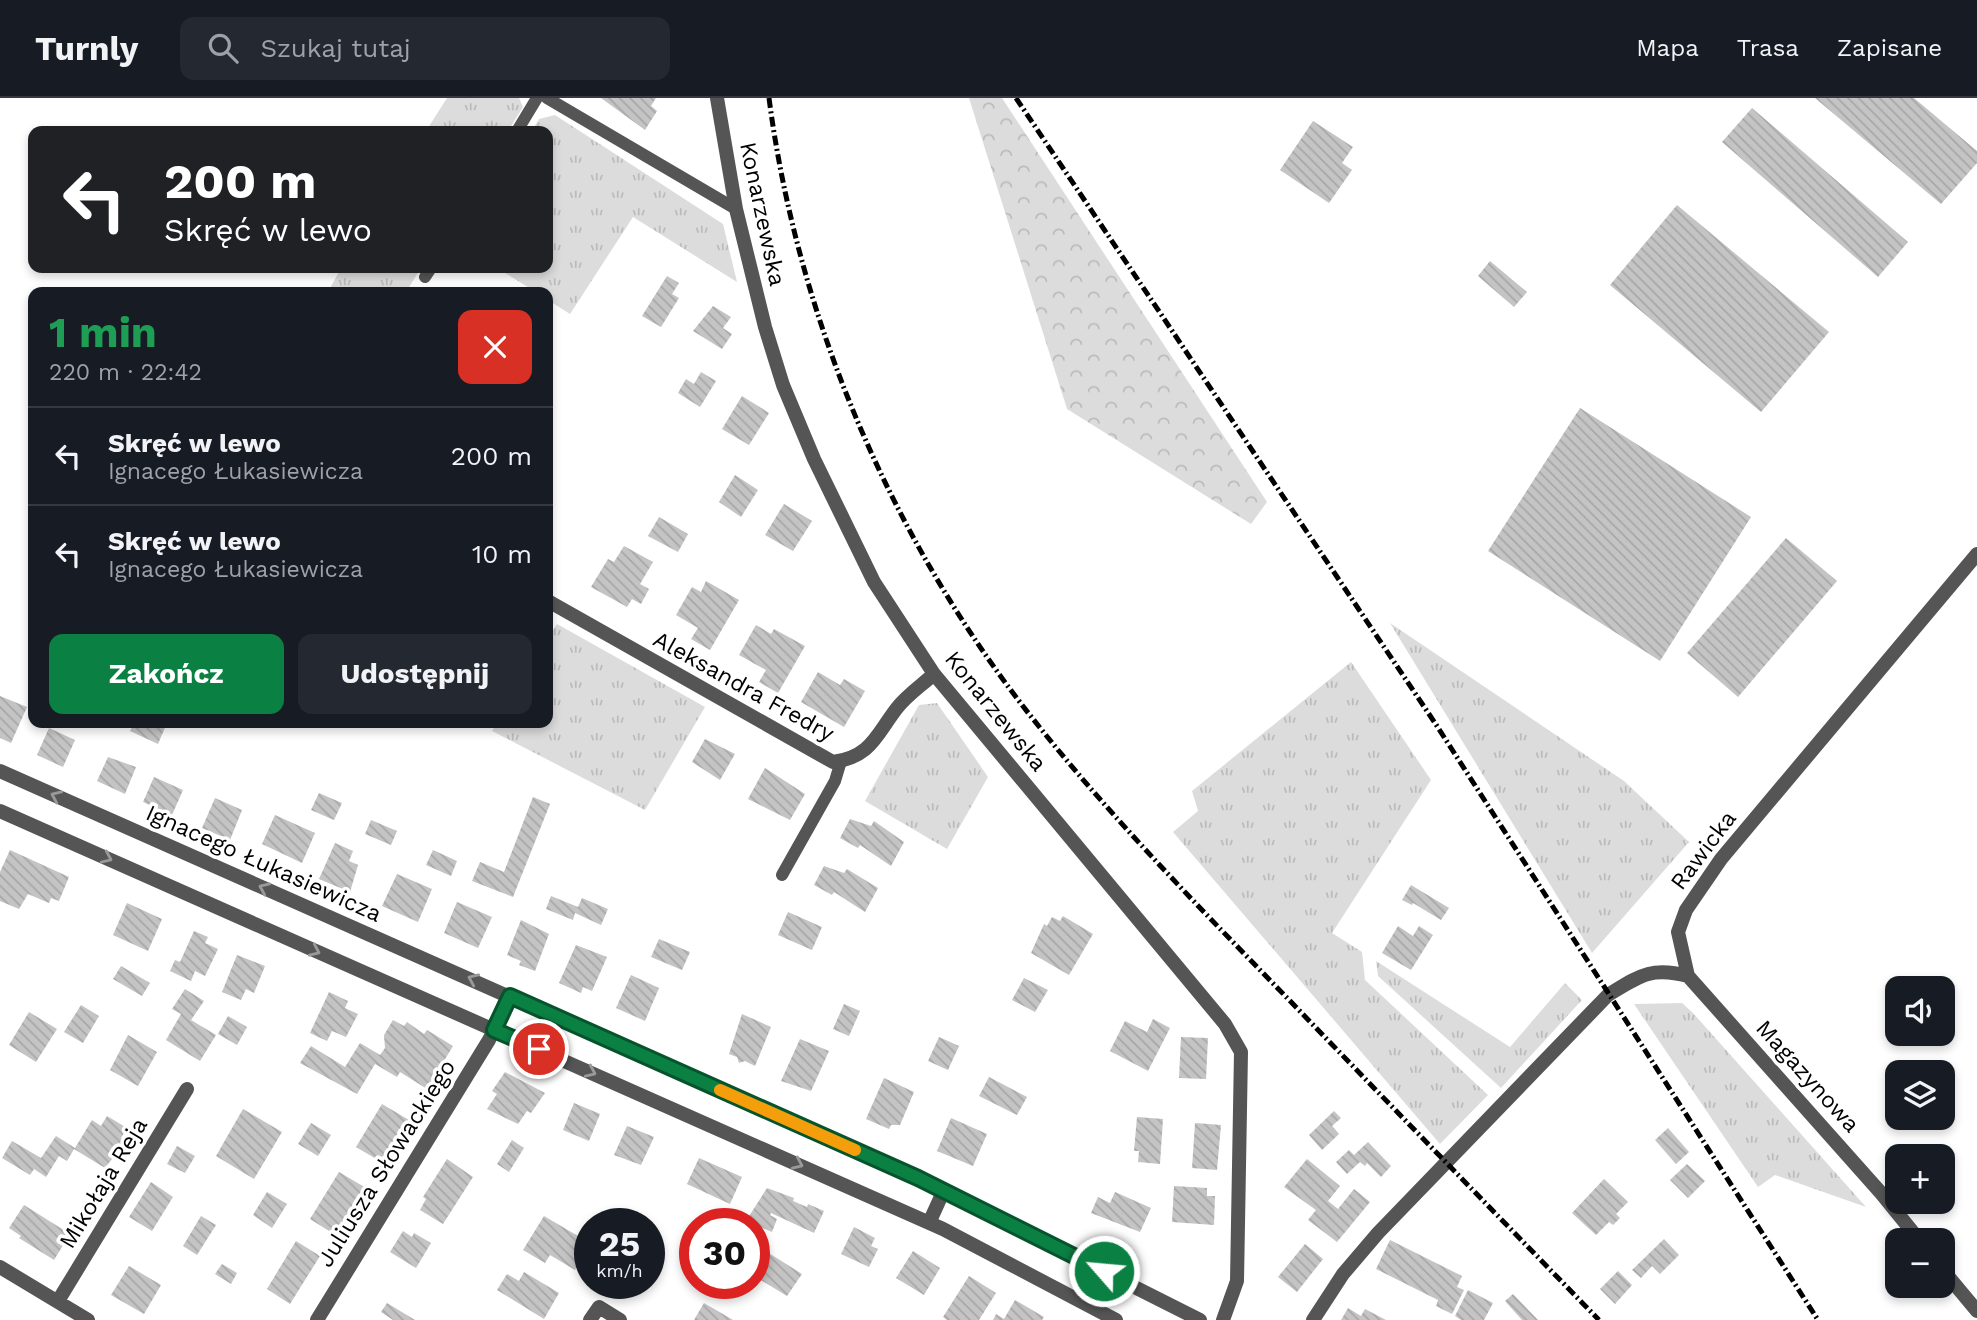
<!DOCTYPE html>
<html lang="pl">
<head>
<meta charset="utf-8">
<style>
  body { margin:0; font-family:"Work Sans",sans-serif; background:#242831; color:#f1f3f6; height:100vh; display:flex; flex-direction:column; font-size:26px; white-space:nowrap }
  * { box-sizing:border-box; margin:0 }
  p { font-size:23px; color:#9ea1a6 }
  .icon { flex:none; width:38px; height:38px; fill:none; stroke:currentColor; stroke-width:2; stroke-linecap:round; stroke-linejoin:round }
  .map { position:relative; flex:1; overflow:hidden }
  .side { position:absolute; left:28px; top:189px; width:525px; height:441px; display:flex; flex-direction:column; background:#171b24; border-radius:14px; box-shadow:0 4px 10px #0003 }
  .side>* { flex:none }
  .banner { position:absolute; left:28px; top:28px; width:525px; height:147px; border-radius:14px; box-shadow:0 4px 10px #0003; background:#202124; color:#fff; overflow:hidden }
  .tools { position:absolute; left:1885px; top:878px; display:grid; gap:14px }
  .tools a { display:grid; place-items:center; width:70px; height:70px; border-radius:14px; background:#171b24; box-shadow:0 4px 10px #0003; font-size:35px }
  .speed { position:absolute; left:574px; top:1110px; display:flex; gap:14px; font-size:35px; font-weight:700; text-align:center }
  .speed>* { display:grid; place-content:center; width:91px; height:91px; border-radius:50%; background:#171b24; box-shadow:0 4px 10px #0003; line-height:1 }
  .speed small { font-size:18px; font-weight:400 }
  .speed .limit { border:10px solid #d22; background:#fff; color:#111 }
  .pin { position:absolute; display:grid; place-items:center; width:60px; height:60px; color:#fff; margin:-30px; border:4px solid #fff; border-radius:50%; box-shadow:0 2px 7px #0007 }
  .me { position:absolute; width:77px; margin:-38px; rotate:297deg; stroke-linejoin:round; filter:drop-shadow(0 0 5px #0008) }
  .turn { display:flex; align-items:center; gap:24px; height:147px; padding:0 21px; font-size:32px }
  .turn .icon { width:91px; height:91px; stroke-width:2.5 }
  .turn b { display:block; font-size:49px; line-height:60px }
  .round { display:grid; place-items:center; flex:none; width:74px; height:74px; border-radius:14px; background:#242831 }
  .headline { display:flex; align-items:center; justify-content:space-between; height:119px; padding:0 21px }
  h1 { font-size:42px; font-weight:700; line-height:52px; color:#1e9e55 }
  .cta { display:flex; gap:14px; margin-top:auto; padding:14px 21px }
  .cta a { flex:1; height:80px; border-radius:14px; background:#0b8043; color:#fff; font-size:28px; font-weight:700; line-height:80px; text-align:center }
  .cta a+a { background:#242831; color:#f1f3f6 }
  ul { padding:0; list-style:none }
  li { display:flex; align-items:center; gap:21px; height:98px; padding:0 21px; border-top:2px solid #363941 }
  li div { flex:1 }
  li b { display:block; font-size:26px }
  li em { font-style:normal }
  header { display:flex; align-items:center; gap:42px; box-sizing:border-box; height:98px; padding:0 35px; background:#171b24; border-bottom:2px solid #363941 }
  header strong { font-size:33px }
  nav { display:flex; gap:38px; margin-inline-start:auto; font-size:24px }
  .search { width:490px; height:63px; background:#242831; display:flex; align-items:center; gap:18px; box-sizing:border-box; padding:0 24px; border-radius:14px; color:#9ea1a6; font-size:26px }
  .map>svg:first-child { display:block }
  .grass { fill:url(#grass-tufts) }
  .forest { fill:url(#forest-crowns) }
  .building { fill:url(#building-back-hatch) }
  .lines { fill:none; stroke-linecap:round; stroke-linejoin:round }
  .lane { stroke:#555; stroke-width:12 }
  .street { stroke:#555; stroke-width:14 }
  .rail { stroke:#000; stroke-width:5; stroke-dasharray:10 3.5 2 3.5; stroke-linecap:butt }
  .oneway { stroke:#999 }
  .route-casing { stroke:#07532c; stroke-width:18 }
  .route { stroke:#0b8043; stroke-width:12 }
  .slow { stroke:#f59e0b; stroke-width:12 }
  .labels { text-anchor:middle; stroke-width:7; stroke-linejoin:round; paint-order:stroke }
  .street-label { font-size:23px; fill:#000; stroke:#fff }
</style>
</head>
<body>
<header>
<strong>Turnly</strong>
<div class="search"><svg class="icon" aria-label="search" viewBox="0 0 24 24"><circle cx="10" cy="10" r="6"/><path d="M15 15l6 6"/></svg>Szukaj tutaj</div>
<nav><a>Mapa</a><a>Trasa</a><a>Zapisane</a></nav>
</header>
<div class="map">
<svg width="1977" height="1222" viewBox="0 0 1977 1222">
  <defs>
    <pattern id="grass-tufts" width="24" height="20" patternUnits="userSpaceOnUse" patternTransform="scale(1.75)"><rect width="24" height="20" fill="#dcdcdc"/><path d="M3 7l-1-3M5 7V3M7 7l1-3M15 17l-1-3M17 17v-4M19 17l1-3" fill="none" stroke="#bbb"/></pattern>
    <pattern id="forest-crowns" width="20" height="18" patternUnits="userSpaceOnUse" patternTransform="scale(1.75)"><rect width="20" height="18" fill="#dcdcdc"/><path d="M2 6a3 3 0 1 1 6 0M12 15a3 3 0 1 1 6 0" fill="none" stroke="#bbb"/></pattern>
    <pattern id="building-back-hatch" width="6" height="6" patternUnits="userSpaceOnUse" patternTransform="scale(1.75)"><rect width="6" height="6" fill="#c4c4c4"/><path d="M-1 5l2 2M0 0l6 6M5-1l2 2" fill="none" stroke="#a7a7a7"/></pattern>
  </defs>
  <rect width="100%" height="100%" fill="#fff"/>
  <!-- grass -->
  <path class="grass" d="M447 0H519L523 9 508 33H426Z
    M555 17 723 126 737 184 633 119 570 216 548 202V194H536L497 170H548V33H532L539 21Z
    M341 170H421L406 194H328Z
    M1390 525 1624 683 1689 744 1592 855Z
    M557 526 705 609 645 712 492 633 497 625H548V540Z
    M1351 564 1431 682 1332 835 1362 854 1365 882 1488 997 1440 1046 1173 734 1198 713 1192 693Z
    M937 605 988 679 947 751 865 703 919 607Z
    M1376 863 1510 949 1565 885 1582 902 1501 990 1378 878Z
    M1682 905 1693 915 1866 1109 1775 1077 1758 1089 1634 906Z"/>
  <!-- forest -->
  <path class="forest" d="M969 0H1002L1267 404 1251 426 1067 311Z"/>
  <!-- building -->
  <path class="building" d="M601 0H656L651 8 657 13 645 32Z
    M1815 0H1914L1977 53V65L1941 106Z
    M1752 10 1908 144 1878 179 1722 44Z
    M1313 23 1353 49 1342 65 1352 72 1329 105 1280 72Z
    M1677 107 1829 234 1761 314 1610 187Z
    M1490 163 1527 194 1514 209 1478 178Z
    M667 178 679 185 672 196 679 200 661 229 642 218Z
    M713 208 731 219 723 230 732 236 722 251 693 233Z
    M701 274 716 283 700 309 678 295 686 281 694 286Z
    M742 298 769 315 749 347 722 331Z
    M1580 310 1751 419 1660 563 1488 453Z
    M735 377 758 392 741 419 719 404Z
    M784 406 812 423 793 453 765 437Z
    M659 419 688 436 678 454 648 438Z
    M1786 440 1837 483 1738 599 1687 555Z
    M624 448 653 464 640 486 649 491 641 506 632 501 627 509 591 489 608 461 614 464Z
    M706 483 739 502 710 552 691 541 698 530 676 517 692 489 701 494Z
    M756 527 771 536 774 531 805 548 778 595 759 584 766 572 739 557Z
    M818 574 840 587 844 581 865 593 844 629 801 604Z
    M0 598 27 609 11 645 0 640Z
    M134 625H167L158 646 130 633Z
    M49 630 75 642 63 669 37 657Z
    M705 641 735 656 720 682 692 664Z
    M108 659 136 669 125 696 97 683Z
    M765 670 805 696 790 722 748 701Z
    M154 679 183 692 172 717 143 704Z
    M319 695 342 705 334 722 311 712Z
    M533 699 550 706 513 799 472 783 480 764 504 774Z
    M215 700 242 712 230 742 202 730Z
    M275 717 315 735 302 765 262 746Z
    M850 721 871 728 874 723 904 744 891 768 860 747 858 750 840 740Z
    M371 722 397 733 391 747 365 736Z
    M335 745 353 753 349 763 358 767 350 794 319 781Z
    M10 752 69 779 59 803 51 800 49 805 28 796 19 811 0 803V774Z
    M433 752 457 763 451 778 426 767Z
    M824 768 844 775 847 771 878 790 865 814 834 794 832 797 814 787Z
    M397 776 432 791 418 824 382 808Z
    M1411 787 1449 810 1441 822 1413 805 1412 807 1402 802Z
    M551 798 578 809 582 800 608 811 601 827 575 815 573 822 546 811Z
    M457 804 492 819 478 850 444 835Z
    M127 805 162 821 148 853 113 837Z
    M788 814 822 829 812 852 778 837Z
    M1063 818 1093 836 1069 877 1031 855 1044 826 1047 828 1052 819 1060 823Z
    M521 822 549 836 535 873 519 867 521 863 507 857Z
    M1398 828 1413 838 1419 828 1433 837 1411 872 1382 855Z
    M194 833 208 839 205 845 218 851 205 878 195 873 191 883 170 873 175 862 180 864Z
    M659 841 690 854 682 872 651 859Z
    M576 847 607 859 592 893 583 889 581 895 559 885Z
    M237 857 265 868 254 895 246 891 241 902 222 894Z
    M121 868 150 885 142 898 113 881Z
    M631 877 659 890 645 923 616 910Z
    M1024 880 1048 892 1035 914 1012 902Z
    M185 891 204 903 191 922 216 937 200 963 166 942 181 916 172 911Z
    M329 894 348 903 345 910 358 916 346 939 332 933 327 943 310 935Z
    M844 906 860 913 849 938 833 931Z
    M81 907 99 918 83 945 64 934Z
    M29 914 57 931 36 964 9 947Z
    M742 916 771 929 755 968 745 963 739 965 737 959 729 956Z
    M228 918 247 929 237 947 218 936Z
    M1153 921 1170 930 1148 973 1110 953 1125 923 1147 934Z
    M393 922 404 928 407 924 424 936 427 932 453 948 427 991 400 974 397 979 375 966 357 996 300 965 311 948 345 969 360 945 380 957 385 950 384 937Z
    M128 937 157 954 138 988 110 972Z
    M939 939 959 948 948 972 928 963Z
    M1181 939 1208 940 1206 981 1179 980Z
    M800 941 829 953 811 993 781 983Z
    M505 974 545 995 531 1015 527 1013 518 1026 487 1011 497 996 492 993Z
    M989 979 1027 999 1017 1017 979 998Z
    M884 980 914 994 900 1027H891L889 1031 866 1021Z
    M574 1005 600 1016 589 1043 563 1032Z
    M382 1006 409 1022 383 1065 356 1049Z
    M243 1011 282 1034 254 1081 216 1058Z
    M1334 1013 1341 1020 1332 1028 1339 1036 1322 1052 1309 1037Z
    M107 1018 127 1030 121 1040 126 1043 105 1070 74 1051 67 1063 59 1058 46 1079 34 1071 30 1077 2 1060 12 1043 41 1060 56 1038 75 1050 92 1022 101 1028Z
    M1137 1019 1163 1021 1160 1066 1138 1064 1139 1053H1134Z
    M951 1020 987 1036 973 1068 937 1053Z
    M311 1025 331 1037 318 1058 298 1046Z
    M1195 1025 1221 1027 1217 1072 1192 1070Z
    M627 1028 654 1039 641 1067 614 1057Z
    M1668 1030 1689 1054 1676 1066 1655 1042Z
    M512 1042 524 1050 509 1074 497 1066Z
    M1368 1044 1391 1068 1381 1079 1367 1065 1365 1068 1360 1064 1347 1076 1336 1064 1349 1052 1354 1057Z
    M177 1048 195 1058 185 1075 167 1066Z
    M699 1060 742 1079 730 1106 687 1086Z
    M447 1061 473 1079 443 1126 420 1112 426 1101 423 1099Z
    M1307 1061 1340 1088 1328 1103 1338 1111 1354 1091 1370 1104 1337 1144 1308 1122 1316 1112 1284 1089Z
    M1687 1066 1705 1083 1688 1100 1670 1082Z
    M339 1074 366 1090 337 1138 310 1121Z
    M1604 1081 1628 1104 1616 1116 1620 1120 1613 1127 1609 1124 1596 1137 1572 1115Z
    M151 1084 173 1099 152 1133 129 1119Z
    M1174 1088 1207 1090V1098H1215L1214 1127 1172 1124Z
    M767 1090 794 1100 793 1103 807 1109 808 1106 824 1113 814 1135 771 1115 770 1117 777 1121 772 1134 746 1123Z
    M267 1094 287 1106 272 1130 253 1117Z
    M1115 1094 1151 1110 1140 1134 1091 1115 1098 1099 1110 1105Z
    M24 1107 70 1136 54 1162 19 1140 21 1138 9 1130Z
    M201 1118 216 1127 197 1157 183 1148Z
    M544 1118 590 1145 575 1172 550 1157 545 1165 523 1152Z
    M854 1129 875 1140 871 1148 878 1151 869 1169 841 1156Z
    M403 1133 412 1139 414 1135 431 1145 416 1170 390 1154Z
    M1664 1141 1679 1157 1660 1176 1652 1168 1641 1180 1632 1172Z
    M1390 1142 1462 1178 1457 1189 1464 1192 1452 1216 1436 1208 1438 1202 1376 1171Z
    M296 1143 320 1158 290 1206 267 1191Z
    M1305 1146 1323 1161 1297 1194 1278 1179Z
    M756 1147 802 1176 787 1198 754 1178Z
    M913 1153 940 1170 924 1197 896 1180Z
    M222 1166 237 1175 231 1186 215 1176Z
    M129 1168 161 1187 144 1216 111 1197Z
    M1618 1173 1632 1187 1615 1206 1600 1191Z
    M524 1174 559 1195 544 1221 497 1192 507 1176 519 1183Z
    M969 1178 996 1195 979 1222H947L943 1219Z
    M1468 1192 1493 1205 1484 1222H1461L1455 1218Z
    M1513 1196 1538 1222H1522L1505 1203Z
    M1015 1202 1044 1219 1042 1222H993L996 1216 1004 1221Z
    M387 1205 415 1222H393L381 1214Z
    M704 1205 728 1219 733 1222H694Z
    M1348 1210 1361 1218 1365 1211 1386 1222H1341Z"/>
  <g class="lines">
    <!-- lane -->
    <path class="lane" d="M547 0 736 111
      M517 33 537 0
      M425 179 431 170
      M782 777 835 683 841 663"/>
    <!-- street -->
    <path class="street" d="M717 0 736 111 765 229 783 287 814 361 874 484 934 576 1225 926 1241 954 1237 1183 1223 1222
      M548 503 833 664C871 659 876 637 897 610 907 597 922 587 934 576
      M0 673 918 1080 1200 1222
      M0 713 943 1131 1116 1222
      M929 1125 944 1092
      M1920 1143 1881 1095 1688 878 1678 834 1686 812 1721 761 1977 456
      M0 1169 88 1222
      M1942 1171 1977 1213
      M58 1203 187 991
      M317 1222 489 942 510 898
      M590 1222 599 1209 620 1222
      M1313 1222 1343 1176 1378 1135 1608 897C1639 878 1651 868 1688 878"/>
    <!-- rail -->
    <path class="rail" d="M769 0C797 215 887 430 1019 603 1102 711 1198 808 1293 906 1395 1012 1497 1117 1599 1222
      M1016 0 1435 625 1818 1222"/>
  </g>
  <!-- one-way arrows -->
  <defs><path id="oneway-chevron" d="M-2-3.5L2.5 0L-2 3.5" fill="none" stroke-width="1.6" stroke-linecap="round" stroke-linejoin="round" transform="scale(1.75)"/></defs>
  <g class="oneway">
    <use href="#oneway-chevron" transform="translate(56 698) rotate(-156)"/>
    <use href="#oneway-chevron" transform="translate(107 760) rotate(24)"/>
    <use href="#oneway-chevron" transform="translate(264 790) rotate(-156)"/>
    <use href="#oneway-chevron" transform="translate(315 853) rotate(24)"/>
    <use href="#oneway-chevron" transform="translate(473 881) rotate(-156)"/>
    <use href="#oneway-chevron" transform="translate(591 974) rotate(24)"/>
    <use href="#oneway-chevron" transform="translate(798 1066) rotate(24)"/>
  </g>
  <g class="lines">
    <defs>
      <path id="route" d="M539 951 494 932 510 898 918 1080 1104 1173"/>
    </defs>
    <!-- route casing -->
    <use href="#route" class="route-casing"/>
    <!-- route -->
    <use href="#route" class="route"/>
    <!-- slow -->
    <path class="slow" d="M720 992 855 1052"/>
  </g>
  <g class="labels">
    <!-- street labels -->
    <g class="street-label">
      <text transform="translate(763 116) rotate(78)" y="8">Konarzewska</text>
      <text transform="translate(744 588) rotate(29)" y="8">Aleksandra Fredry</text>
      <text transform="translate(996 613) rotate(51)" y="8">Konarzewska</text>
      <text transform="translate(1703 752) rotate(-53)" y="8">Rawicka</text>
      <text transform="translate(264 765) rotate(24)" y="8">Ignacego Łukasiewicza</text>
      <text transform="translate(1808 978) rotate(48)" y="8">Magazynowa</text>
      <text transform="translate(386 1065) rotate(-58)" y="8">Juliusza Słowackiego</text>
      <text transform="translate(103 1085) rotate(-59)" y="8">Mikołaja Reja</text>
    </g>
  </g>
</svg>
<div class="tools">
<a><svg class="icon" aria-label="sound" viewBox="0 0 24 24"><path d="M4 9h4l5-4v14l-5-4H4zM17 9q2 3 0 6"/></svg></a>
<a><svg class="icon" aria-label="layers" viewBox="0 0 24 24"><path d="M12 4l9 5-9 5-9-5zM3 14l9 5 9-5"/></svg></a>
<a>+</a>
<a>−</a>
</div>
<div class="speed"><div>25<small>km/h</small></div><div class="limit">30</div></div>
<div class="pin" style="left:539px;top:951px;background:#d93025"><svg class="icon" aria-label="arrive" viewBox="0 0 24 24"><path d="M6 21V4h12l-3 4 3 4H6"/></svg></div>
<svg class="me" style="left:1104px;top:1173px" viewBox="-20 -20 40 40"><circle r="17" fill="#0b8043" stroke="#fff" stroke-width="3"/><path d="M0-11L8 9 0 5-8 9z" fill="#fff"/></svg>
<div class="banner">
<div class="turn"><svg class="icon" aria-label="left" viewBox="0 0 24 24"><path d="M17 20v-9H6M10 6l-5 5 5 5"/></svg><div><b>200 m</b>Skręć w lewo</div></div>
</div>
<section class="side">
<div class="headline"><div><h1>1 min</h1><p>220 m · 22:42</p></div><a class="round" style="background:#d93025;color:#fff"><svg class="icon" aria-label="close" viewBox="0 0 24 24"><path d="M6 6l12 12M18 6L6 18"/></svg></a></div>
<ul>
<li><svg class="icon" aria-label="left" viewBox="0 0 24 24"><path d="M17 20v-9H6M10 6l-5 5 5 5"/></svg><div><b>Skręć w lewo</b><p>Ignacego Łukasiewicza</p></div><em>200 m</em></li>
<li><svg class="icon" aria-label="left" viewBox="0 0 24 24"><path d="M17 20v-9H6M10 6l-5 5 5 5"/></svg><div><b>Skręć w lewo</b><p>Ignacego Łukasiewicza</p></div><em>10 m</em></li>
</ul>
<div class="cta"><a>Zakończ</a><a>Udostępnij</a></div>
</section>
</div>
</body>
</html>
